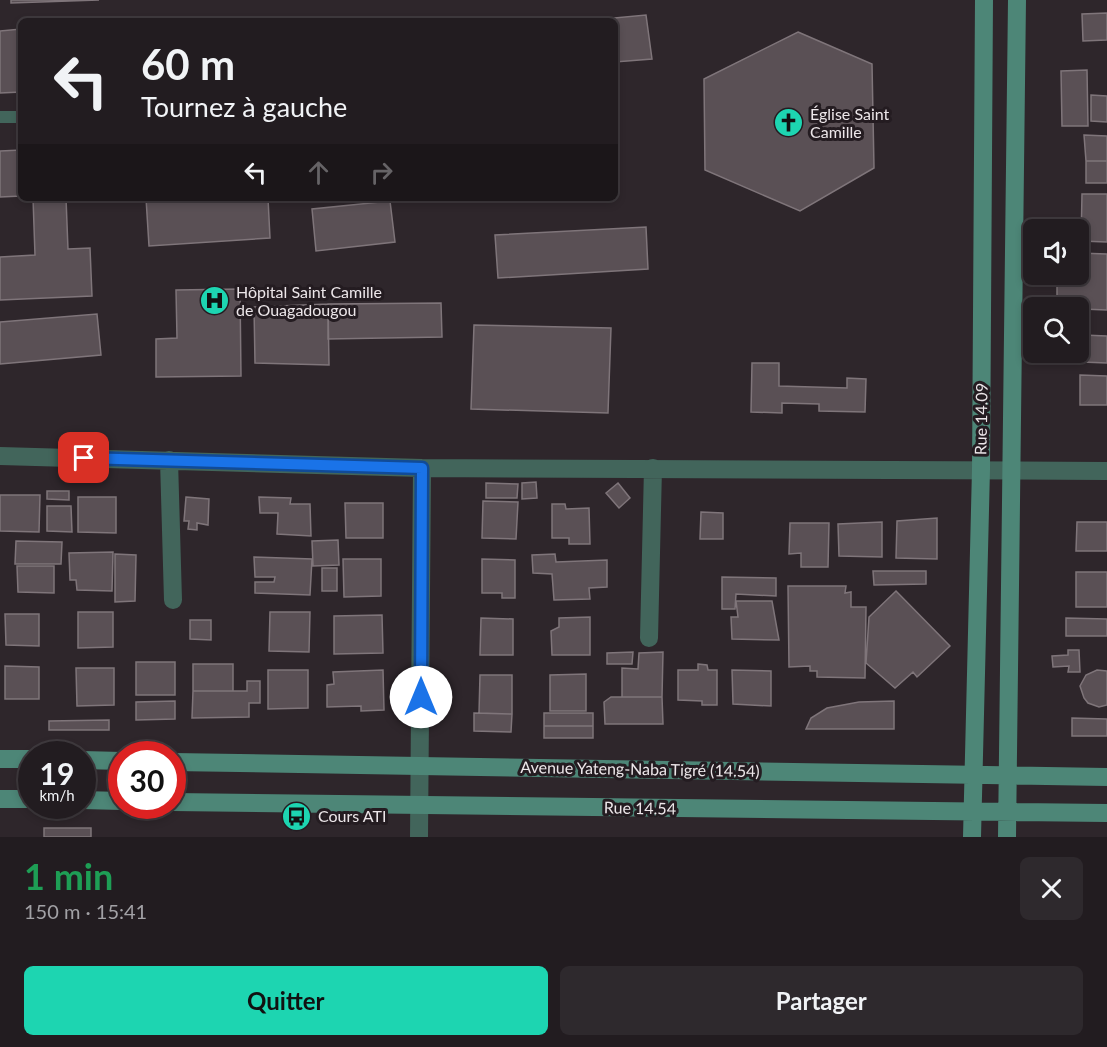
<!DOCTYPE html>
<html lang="fr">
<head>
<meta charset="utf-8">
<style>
  body { margin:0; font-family:Lato,sans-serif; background:#2e292d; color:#f1f3f6; height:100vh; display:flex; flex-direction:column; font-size:22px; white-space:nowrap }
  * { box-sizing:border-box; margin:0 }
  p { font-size:20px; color:#a2a1a5 }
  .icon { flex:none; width:33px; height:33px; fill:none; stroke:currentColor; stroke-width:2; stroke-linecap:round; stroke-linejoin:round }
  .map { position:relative; height:837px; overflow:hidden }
  .sheet { display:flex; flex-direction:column; background:#221c20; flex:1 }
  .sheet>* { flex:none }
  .guide { position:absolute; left:18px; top:18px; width:600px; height:183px; border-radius:9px; box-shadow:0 3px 9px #0003,0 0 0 2px #3f3a3e; background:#221c20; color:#f1f3f6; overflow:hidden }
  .fabs { position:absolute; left:1023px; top:219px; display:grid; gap:12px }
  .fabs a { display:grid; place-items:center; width:66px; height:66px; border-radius:9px; background:#221c20; box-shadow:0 3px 9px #0003,0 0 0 2px #3f3a3e; font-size:30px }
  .speed { position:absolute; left:18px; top:741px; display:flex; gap:12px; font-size:30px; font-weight:700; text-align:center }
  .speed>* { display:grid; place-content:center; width:78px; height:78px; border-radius:50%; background:#221c20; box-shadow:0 3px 9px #0003,0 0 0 2px #3f3a3e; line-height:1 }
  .speed small { font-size:15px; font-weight:400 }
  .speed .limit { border:9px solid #d22; background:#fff; color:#111 }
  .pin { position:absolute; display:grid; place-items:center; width:51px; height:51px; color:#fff; margin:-26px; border-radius:12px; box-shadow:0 3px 9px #0006 }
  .me { position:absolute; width:66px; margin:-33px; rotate:0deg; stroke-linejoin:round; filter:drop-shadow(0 0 4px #0008) }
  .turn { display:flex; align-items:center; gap:21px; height:126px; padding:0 24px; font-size:27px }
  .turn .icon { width:78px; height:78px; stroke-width:2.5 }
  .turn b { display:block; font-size:42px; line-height:51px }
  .lanes { display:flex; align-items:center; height:57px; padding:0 24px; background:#0003; justify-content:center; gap:30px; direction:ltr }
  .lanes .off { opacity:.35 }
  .round { display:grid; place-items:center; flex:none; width:63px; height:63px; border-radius:9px; background:#2e292d }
  .headline { display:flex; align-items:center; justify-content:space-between; height:102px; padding:0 24px }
  h1 { font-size:36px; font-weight:700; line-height:45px; color:#1e9e55 }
  .action { display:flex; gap:12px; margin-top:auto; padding:12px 24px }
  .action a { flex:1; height:69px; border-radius:9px; background:#1dd5b1; color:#111; font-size:24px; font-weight:700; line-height:69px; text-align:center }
  .action a+a { background:#2e292d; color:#f1f3f6 }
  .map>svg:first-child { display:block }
  .building { fill:#5a5055; stroke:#7f757a; stroke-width:1.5 }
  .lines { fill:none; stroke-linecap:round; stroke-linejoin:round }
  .lane { stroke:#42655b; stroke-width:12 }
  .street { stroke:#42655b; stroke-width:18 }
  .secondary { stroke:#4d8677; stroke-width:18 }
  .route-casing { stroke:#114b97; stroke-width:15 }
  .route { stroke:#1a73e8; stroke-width:10 }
  .labels { text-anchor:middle; stroke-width:6; stroke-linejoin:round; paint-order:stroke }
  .poi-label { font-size:16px; fill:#ece6e9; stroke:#241c21; text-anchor:start }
  .street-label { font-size:16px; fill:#ece6e9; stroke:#241c21 }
</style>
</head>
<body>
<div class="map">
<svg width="1107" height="837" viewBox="0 0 1107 837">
  <rect width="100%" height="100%" fill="#2e262b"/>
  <!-- building -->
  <path class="building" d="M11 0H99L11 3Z
    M1107 13V40L1083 41 1082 14Z
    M646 15 652 59 615 62V21H582Z
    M21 29V92L0 93V31Z
    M798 32 872 64 874 168 800 211 705 170 704 79Z
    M1087 70 1088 126H1062L1061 71Z
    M1091 95 1107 96V122L1091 121Z
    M1084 135 1107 136V161H1086Z
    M21 150V196L0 197V151Z
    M1086 161H1107V183H1086Z
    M1082 194H1107V242L1081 241Z
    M33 198H66L68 249 90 248 92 296 0 300V257L35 255Z
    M146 198H268L270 238 149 246Z
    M390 201 395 242 316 251 312 209Z
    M646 227 648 269 498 278 495 235Z
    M1078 253 1107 254V310L1057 308V274H1078Z
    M240 289 241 376 156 377V339L177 338 176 290Z
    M441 303 442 337 328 339V304Z
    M328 304 329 365 255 363 254 307Z
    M97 314 101 355 0 364V322Z
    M474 325 611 328 608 413 471 409Z
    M1083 335 1107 336V363L1082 362Z
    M752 363H779V386L847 388V378L866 379 865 412 819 411V404L782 403V413L751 412Z
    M1080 375 1107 376V405H1080Z
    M536 482 537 498 522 499V483Z
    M486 483 518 484 517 498H486Z
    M618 483 630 498 619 508 606 493Z
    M47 491H69V500L47 499Z
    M0 495H40L39 532 0 531Z
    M78 497H116V533L78 532Z
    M186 497 209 499 208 525 197 523V530L188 529 189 521H184Z
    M259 497 291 498 290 504H310L311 536 277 534 278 513H260Z
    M483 501 518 502 516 539 482 538Z
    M345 503H383V538H346Z
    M552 504H565L566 509 589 508 590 544H569V538H552Z
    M47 506H71L72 532 47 531Z
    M701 512 723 513V539H700Z
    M937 518V559L896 558 897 521Z
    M882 522V557L839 556 838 524Z
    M1077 522H1107V551H1076Z
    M790 523H829L828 567H801V553L789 554Z
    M338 540 339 565 313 566 312 541Z
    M16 541 62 542 61 564H15Z
    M113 552 112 591 77 590 76 580H70L69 553Z
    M115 554 136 555 135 601 115 602Z
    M555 554 556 562 607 560V587L589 588 590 599 554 600 552 574 533 573 532 555Z
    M254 557 312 559 310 595 255 593V582H274L275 577H255Z
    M343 559H381V596L344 597Z
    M482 559 515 560V598H502V593H482Z
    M17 566H54V593L18 592Z
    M322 568H337V591H322Z
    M873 571H926V584L874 585Z
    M1076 572H1107V607H1076Z
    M722 577 776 578V596L736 594 735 609H722Z
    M788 586H846L845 593 851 592V607H866L865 678 817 677V671H810V666L789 667Z
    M896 591 950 646 917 677 913 672 895 688 866 663 869 617Z
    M736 601H772L779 640 732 639 731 617H738Z
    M78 612H113V647L78 648Z
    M270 612H310L309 652 269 651Z
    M5 614H39V646L6 645Z
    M382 615 383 653 334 654V616Z
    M590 617V655H552L551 631 559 627V618Z
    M481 618 513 619V655H480Z
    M1066 618 1107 619V636H1066Z
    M190 620H211V640L190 639Z
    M1068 650H1079L1080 672H1068L1069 666 1053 667 1052 656 1068 655Z
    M633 652 632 664H607V653Z
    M663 652 662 697H622V668L638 669 639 653Z
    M136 662H175V695H136Z
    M193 664H233V691H193Z
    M698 664 707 665 708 670H717V705H702V701L678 700V670H698Z
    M5 666 39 667V699H5Z
    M76 668H114V705L77 706Z
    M268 670H308V708L268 709Z
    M383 670 384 710 361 711V706L327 707V685L334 684 333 672Z
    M732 670 771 671V706L733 704Z
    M1097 670 1107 671V705L1099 707 1088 703 1084 698 1080 686 1086 675Z
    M586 674V711H550V675Z
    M480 675H512V714L479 713Z
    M247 681H260V703H249V717L192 718 193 691H247Z
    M611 697H662L663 724H605L604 702Z
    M175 701V719L136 720V702Z
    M894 701V729H806L811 718 827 708 859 702Z
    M474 713 512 714 511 732 474 731Z
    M544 713H593V726H544Z
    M1072 718 1107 719V736H1072Z
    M109 720V730H49V721Z
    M544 726H593V738H544Z
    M44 828H91V837H44Z"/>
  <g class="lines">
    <!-- lane -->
    <path class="lane" d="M0 117H21"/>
    <!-- street -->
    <path class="street" d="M0 456 422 468 1107 471
      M169 460 173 600
      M649 638 653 468
      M419 837 422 468"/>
    <!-- secondary -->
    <path class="secondary" d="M0 759H32
      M82 760 122 761
      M172 762 1107 777
      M0 799H32
      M82 800 122 801
      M172 802 1107 813
      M972 837 981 469 984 0
      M1007 837 1017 0"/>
  </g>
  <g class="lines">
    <defs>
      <path id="route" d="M84 458 422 468 421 697"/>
    </defs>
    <!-- route casing -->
    <use href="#route" class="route-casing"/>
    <!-- route -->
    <use href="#route" class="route"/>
  </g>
  <!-- icons -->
  <defs>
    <symbol id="church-disc" viewBox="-11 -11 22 22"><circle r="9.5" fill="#1dd5b1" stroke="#241c21"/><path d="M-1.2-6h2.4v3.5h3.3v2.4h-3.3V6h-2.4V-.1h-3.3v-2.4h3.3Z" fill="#111"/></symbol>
    <symbol id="hospital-disc" viewBox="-11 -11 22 22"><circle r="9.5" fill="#1dd5b1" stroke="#241c21"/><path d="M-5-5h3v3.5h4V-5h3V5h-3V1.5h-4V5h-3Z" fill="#111"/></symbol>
    <symbol id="bus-disc" viewBox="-11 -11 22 22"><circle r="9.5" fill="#1dd5b1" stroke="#241c21"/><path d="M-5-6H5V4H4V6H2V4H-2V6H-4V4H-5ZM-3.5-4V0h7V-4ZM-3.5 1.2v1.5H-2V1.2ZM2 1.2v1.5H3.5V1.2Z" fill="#111"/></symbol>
  </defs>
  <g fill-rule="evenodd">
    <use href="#church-disc" x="772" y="106" width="33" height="33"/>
    <use href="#hospital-disc" x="198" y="284" width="33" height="33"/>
    <use href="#bus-disc" x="280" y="800" width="33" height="33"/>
  </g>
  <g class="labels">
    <!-- poi labels -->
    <g class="poi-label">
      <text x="810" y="120">Église Saint<tspan x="810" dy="18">Camille</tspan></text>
      <text x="236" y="298">Hôpital Saint Camille<tspan x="236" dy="18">de Ouagadougou</tspan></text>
      <text x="318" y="822">Cours ATI</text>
    </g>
    <!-- street labels -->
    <g class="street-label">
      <text transform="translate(981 419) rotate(-89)" y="6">Rue 14.09</text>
      <text transform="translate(640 769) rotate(1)" y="6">Avenue Yateng-Naba Tigré (14.54)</text>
      <text transform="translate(640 808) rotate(1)" y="6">Rue 14.54</text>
    </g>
  </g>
</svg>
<div class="fabs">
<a><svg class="icon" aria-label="sound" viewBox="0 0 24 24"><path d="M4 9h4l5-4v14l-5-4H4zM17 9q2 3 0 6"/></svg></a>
<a><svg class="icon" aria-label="search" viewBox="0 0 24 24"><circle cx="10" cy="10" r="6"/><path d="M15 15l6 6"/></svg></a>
</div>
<div class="speed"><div>19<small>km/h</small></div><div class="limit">30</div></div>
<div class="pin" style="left:84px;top:458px;background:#d93025"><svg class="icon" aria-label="arrive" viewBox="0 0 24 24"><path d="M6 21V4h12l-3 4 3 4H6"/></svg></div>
<svg class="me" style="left:421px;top:697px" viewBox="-20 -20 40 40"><circle r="19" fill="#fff"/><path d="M0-13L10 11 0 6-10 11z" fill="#1a73e8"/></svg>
<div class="guide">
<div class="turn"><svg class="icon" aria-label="left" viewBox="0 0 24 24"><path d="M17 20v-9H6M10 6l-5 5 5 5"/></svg><div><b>60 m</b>Tournez à gauche</div></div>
<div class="lanes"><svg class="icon" aria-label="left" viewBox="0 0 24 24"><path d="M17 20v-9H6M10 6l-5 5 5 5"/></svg><svg class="icon off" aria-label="ahead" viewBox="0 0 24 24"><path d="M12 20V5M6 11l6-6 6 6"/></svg><svg class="icon off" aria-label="right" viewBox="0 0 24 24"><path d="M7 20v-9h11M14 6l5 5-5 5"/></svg></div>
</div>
</div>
<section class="sheet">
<div class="headline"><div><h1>1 min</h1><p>150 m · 15:41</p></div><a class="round"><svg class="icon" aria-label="close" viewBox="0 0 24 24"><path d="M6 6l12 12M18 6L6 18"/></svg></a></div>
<div class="action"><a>Quitter</a><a>Partager</a></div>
</section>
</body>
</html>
